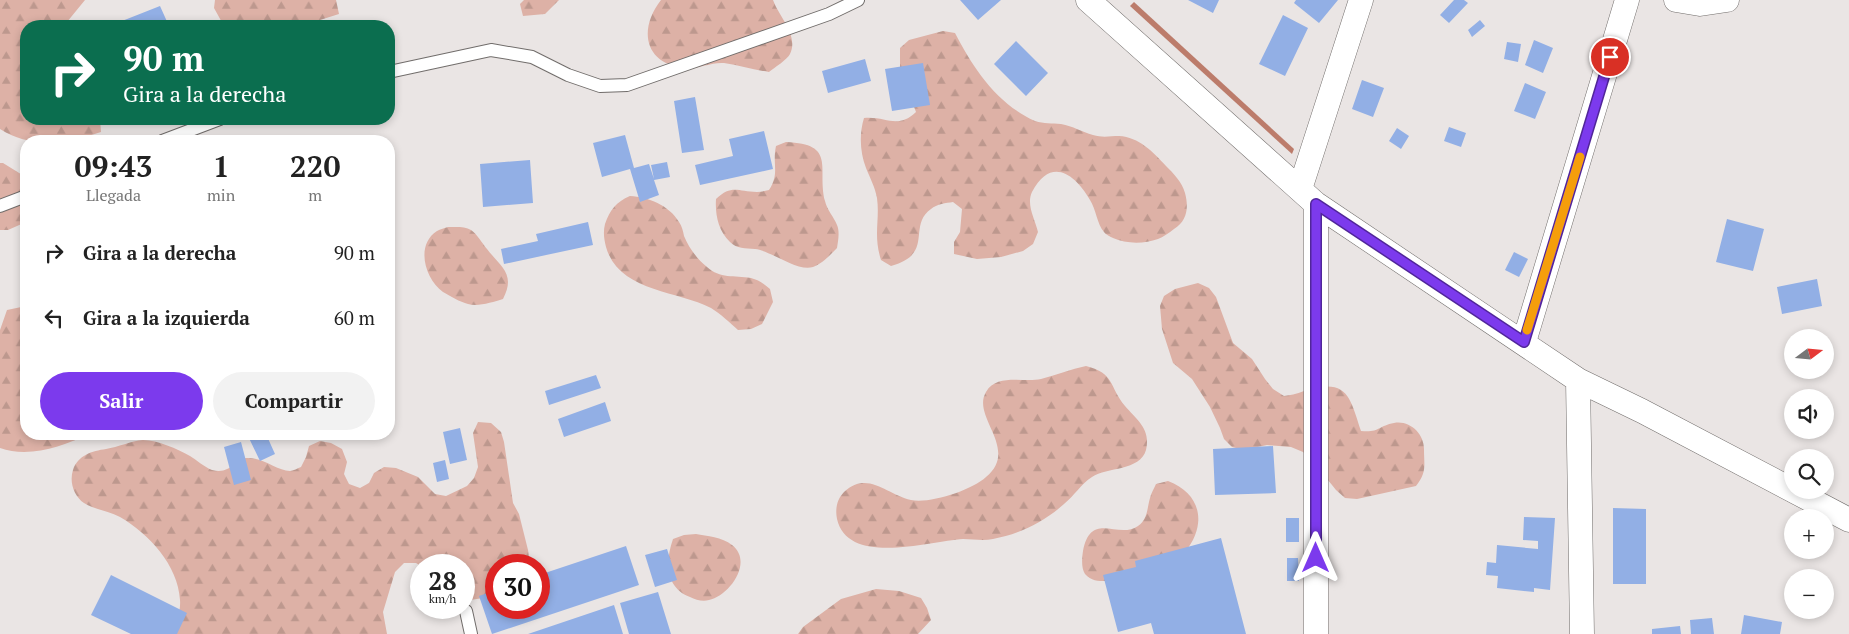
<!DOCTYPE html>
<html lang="es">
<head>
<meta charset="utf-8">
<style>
  body { margin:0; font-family:"PT Serif",serif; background:#f2f2f2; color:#222; height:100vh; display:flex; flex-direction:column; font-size:19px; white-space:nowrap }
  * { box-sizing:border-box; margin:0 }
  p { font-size:16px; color:#767676 }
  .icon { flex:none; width:28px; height:28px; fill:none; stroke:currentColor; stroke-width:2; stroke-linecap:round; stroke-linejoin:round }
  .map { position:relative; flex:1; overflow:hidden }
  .drawer { position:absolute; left:20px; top:135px; width:375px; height:305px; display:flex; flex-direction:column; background:#fff; border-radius:20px; box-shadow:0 2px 8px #0003 }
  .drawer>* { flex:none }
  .hud { position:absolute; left:20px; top:20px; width:375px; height:105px; border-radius:20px; box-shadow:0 2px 8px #0003; background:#0b6e4f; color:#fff; overflow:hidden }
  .needle { width:32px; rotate:74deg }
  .buttons { position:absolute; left:1784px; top:329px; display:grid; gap:10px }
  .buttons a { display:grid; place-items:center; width:50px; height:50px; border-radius:50%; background:#fff; box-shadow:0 2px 8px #0003; font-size:25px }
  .speed { position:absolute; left:410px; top:554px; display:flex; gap:10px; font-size:25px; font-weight:700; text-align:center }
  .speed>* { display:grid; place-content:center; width:65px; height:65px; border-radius:50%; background:#fff; box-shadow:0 2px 8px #0003; line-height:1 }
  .speed small { font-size:12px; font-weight:400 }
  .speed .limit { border:8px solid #d22; background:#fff; color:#111 }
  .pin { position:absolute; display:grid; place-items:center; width:42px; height:42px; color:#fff; margin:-21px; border:2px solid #fff; border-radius:50%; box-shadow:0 1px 5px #0007 }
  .me { position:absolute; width:55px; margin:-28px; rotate:0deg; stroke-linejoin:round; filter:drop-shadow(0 0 4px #0008) }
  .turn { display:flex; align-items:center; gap:18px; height:105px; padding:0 20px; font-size:22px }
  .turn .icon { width:65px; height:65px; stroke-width:2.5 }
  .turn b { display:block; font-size:35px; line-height:42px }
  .eta { display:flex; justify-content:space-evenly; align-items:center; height:85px; text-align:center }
  .eta b { font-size:30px; font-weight:600; line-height:35px }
  .action { display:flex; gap:10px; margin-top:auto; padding:10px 20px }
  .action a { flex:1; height:58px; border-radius:30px; background:#7c3aed; color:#fff; font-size:20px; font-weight:600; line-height:58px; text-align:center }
  .action a+a { background:#f2f2f2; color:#222 }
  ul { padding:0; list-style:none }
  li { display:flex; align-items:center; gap:15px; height:65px; padding:0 20px }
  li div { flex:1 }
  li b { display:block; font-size:19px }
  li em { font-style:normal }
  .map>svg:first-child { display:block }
  .forest { fill:url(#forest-firs) }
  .water { fill:#bc7c6b }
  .building { fill:#92afe5 }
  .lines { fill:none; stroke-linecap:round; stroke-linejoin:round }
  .lane-casing { stroke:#716d6b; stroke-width:14 }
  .street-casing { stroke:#716d6b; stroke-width:25 }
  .lane { stroke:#fff; stroke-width:12 }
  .street { stroke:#fff; stroke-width:24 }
  .route-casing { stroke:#51269a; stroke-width:12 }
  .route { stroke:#7c3aed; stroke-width:9 }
  .slow { stroke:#f59e0b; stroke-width:9 }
</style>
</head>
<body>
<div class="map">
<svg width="1849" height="634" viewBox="0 0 1849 634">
  <defs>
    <pattern id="forest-firs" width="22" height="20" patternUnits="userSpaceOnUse" patternTransform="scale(1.25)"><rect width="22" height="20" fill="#ddb1a6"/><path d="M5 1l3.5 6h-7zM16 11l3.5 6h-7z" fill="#bd988e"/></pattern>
  </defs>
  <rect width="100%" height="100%" fill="#eae5e4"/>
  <!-- forest -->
  <path class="forest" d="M0 0H85L67 22 66 26H26V119H100L101 132C69 143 30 149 0 129Z
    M215 0H336L339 14 301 26H224L214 8Z
    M524 0H559L545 14 523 16 520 4Z
    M661 0H773C779 17 799 35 790 54 788 59 774 68 769 72 754 70 739 65 724 63 711 62 699 69 686 68 644 65 638 29 661 0Z
    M943 31 955 33C973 68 997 104 1035 121 1044 124 1052 123 1061 124 1073 126 1082 132 1093 135 1103 138 1110 136 1119 136 1139 137 1153 152 1166 166 1174 174 1182 182 1185 193 1189 208 1187 221 1174 229 1169 233 1163 237 1158 239 1144 244 1126 244 1113 238 1111 237 1105 234 1104 232 1097 224 1096 209 1090 200 1075 174 1051 156 1032 192 1026 205 1035 219 1038 232L1033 244 1023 251 1001 257 977 259 954 254V242L960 232 962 209 953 202C946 203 937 204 931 209 907 226 935 254 891 266L881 260C873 235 880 220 877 198 875 187 870 178 866 168 860 153 859 134 864 118 887 116 897 130 916 112L900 71V48L909 40Z
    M786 142C837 144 817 168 825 201 827 210 834 217 837 225 840 232 838 241 837 248 830 255 822 264 813 267 797 272 772 251 755 249 745 248 737 249 730 242 718 231 715 214 716 199 732 184 738 192 757 192 761 192 765 191 769 190 780 173 772 165 776 146Z
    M0 163H3L24 176 26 181V222L8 230H0Z
    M630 196C648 197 669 205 679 222 682 226 683 231 684 236 689 248 697 259 707 267 720 279 734 275 751 278 759 280 764 284 770 289L773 302 762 324 751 329 738 330C730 323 721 314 711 308 676 290 619 292 606 247 604 239 603 232 605 224 610 210 616 202 630 196Z
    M448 227C455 227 465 226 471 230 477 234 482 243 487 249 501 267 516 274 503 299 493 302 478 307 468 304 460 302 450 296 443 292 425 279 415 245 437 231 440 229 445 228 448 227Z
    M1198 283 1209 288 1216 297 1233 343 1252 359 1265 379 1273 389 1284 396C1293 395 1299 393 1307 390 1348 378 1350 398 1361 431 1379 433 1378 426 1394 423 1410 420 1424 434 1424 449 1424 466 1427 472 1416 486L1357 499 1345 498 1336 490 1312 460 1303 452 1291 447 1267 445 1244 450 1232 447 1224 439 1220 428 1210 407 1192 379 1173 363 1162 329 1160 306 1164 296 1175 289Z
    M26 306V434H88C63 447 28 458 0 448V330L7 310Z
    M1086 366C1115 373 1109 387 1125 406 1137 420 1151 429 1146 450 1140 471 1107 467 1092 477 1081 484 1074 496 1064 504 1044 522 1020 534 993 539 983 541 973 539 963 539 930 541 848 567 837 519 835 509 837 499 844 492 868 470 887 495 911 500 930 504 972 490 986 477 1020 449 971 417 986 392 997 373 1024 383 1041 379 1056 375 1071 369 1086 366Z
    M478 422 491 423 501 432 504 442 513 503 519 514 528 550 530 565H496V596L464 601V565H421V566L416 563H404L395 572 383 612 387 634H174C176 623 181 611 180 600 178 565 149 534 120 517 109 511 95 510 84 503 74 496 69 482 73 470 78 455 92 451 106 449 118 447 131 441 143 440 158 440 177 449 190 456 197 460 204 467 212 470 231 475 234 459 246 458 263 457 277 471 290 471 293 471 298 468 301 467L306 457 309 446 320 441 331 443 342 449 347 462 344 474 349 484 360 488 369 483 374 473 384 467 396 468 418 477 435 494 446 496 467 486 474 478 478 467 473 433Z
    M1168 481C1202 494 1207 525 1185 552L1106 581C1098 581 1091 581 1085 574 1081 568 1082 558 1083 551 1091 510 1118 540 1138 526 1148 519 1147 508 1150 498 1151 493 1154 489 1156 484Z
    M696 534C707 536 722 537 732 545 754 562 729 596 709 600 703 602 696 600 690 597 665 587 665 562 673 539L684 535Z
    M876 589 899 591 921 598 927 608 931 620 918 634H798L803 627 841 599Z"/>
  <!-- water -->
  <path class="water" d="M1134 2 1294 149 1292 154 1130 6Z"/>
  <!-- building -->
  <path class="building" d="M960 0H1001L978 20Z
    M1188 0H1219L1213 13Z
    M1296 0H1338L1319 23 1294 3Z
    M1454 0H1464L1468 3 1449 23 1440 15Z
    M160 6 169 26H124L122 21Z
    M1283 15 1308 28 1285 76 1259 64Z
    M1480 20 1485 26 1472 37 1468 30Z
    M1534 40 1553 48 1543 73 1525 65Z
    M1016 41 1048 73 1026 96 994 64Z
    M1507 42 1521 44 1518 62 1504 59Z
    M865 59 871 81 828 93 822 71Z
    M923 63 930 105 892 111 885 69Z
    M1362 80 1384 88 1373 117 1352 109Z
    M1525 83 1546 92 1535 119 1514 111Z
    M695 97 704 150 682 153 674 101Z
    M1449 127 1466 133 1461 147 1444 141Z
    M1397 128 1409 136 1401 149 1389 141Z
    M764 131 773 169 700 185 695 165 733 156 729 139Z
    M625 135 634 168 649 164 654 179 651 165 667 162 670 177 654 180 659 195 640 202 630 169 602 177 593 143Z
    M530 160 533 203 483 207 480 164Z
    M1727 219 1764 229 1753 271 1716 262Z
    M588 222 593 245 504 264 501 249 538 241 536 234Z
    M1514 252 1528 259 1519 277 1505 270Z
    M1817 279 1822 306 1782 314 1777 287Z
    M596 375 601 388 549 405 545 391Z
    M605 402 611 421 564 437 558 419Z
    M460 428 467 460 450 464 443 432Z
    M247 434H266L275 454 260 461Z
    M241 442 251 480 234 485 224 447Z
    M1273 446 1276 493 1215 495 1213 449Z
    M445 460 449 479 437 482 433 463Z
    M1613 508 1646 509V584H1613Z
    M1524 517 1555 518 1550 590 1534 588V592L1497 588 1498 576 1486 575 1487 562 1496 563 1497 545 1538 549V541L1523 540Z
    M1286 518H1299V542H1286Z
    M1221 538 1246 634H1154L1151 623 1118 632 1103 575 1136 567 1135 561Z
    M626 546 639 585 492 634 479 596 496 590V608H539V575Z
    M667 549 677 580 655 587 645 555Z
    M1287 558H1298L1299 581H1287Z
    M111 575 187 613 177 634H131L91 615Z
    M658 592 671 634H629L620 603Z
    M614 605 623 634H528Z
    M1744 615 1782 622 1780 634H1741Z
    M1712 618 1714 634H1691L1690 620Z
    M1680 626 1681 634H1652V629Z"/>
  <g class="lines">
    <defs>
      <path id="lane" d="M389 72 491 50 532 57 568 75 600 86 627 85 829 14 858 0
        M162 141 220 119
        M0 206 26 196
        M466 611 471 634"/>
      <path id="street" d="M1088 0 1316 204 1578 380 1642 411 1849 520
        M1676 0 1700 4 1727 0
        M1300 189 1361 0
        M1316 204V634
        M1524 342 1627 0
        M1578 380 1582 634"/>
    </defs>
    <!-- lane casing -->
    <use href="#lane" class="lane-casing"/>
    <!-- street casing -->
    <use href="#street" class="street-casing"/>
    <!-- lane -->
    <use href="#lane" class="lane"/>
    <!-- street -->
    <use href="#street" class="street"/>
  </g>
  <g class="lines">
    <defs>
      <path id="route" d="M1316 558V204L1524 342 1610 57"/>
    </defs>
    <!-- route casing -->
    <use href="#route" class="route-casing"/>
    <!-- route -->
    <use href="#route" class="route"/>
    <!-- slow -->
    <path class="slow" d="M1527 330 1580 157"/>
  </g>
</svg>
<div class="buttons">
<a><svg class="needle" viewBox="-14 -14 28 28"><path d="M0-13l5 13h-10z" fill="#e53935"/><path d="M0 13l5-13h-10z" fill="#767676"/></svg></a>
<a><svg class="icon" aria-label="sound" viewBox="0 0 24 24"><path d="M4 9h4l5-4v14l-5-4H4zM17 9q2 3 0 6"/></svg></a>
<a><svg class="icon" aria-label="search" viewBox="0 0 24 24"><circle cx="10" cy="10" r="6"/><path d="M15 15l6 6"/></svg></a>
<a>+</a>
<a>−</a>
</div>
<div class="speed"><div>28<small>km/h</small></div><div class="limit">30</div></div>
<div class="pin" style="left:1610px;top:57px;background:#d93025"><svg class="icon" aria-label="arrive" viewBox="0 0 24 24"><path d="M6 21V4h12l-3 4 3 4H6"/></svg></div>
<svg class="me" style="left:1316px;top:558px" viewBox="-20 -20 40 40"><path d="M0-17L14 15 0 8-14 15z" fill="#7c3aed" stroke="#fff" stroke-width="4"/></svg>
<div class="hud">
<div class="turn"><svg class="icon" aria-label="right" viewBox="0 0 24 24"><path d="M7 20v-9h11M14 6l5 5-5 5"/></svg><div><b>90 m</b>Gira a la derecha</div></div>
</div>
<section class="drawer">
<div class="eta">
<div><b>09:43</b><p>Llegada</p></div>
<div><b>1</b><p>min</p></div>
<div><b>220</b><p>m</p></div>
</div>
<ul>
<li><svg class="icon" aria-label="right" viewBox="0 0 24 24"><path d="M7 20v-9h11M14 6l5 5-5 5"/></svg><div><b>Gira a la derecha</b></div><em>90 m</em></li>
<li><svg class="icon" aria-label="left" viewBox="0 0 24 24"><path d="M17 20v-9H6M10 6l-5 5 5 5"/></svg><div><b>Gira a la izquierda</b></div><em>60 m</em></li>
</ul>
<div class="action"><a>Salir</a><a>Compartir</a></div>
</section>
</div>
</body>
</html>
